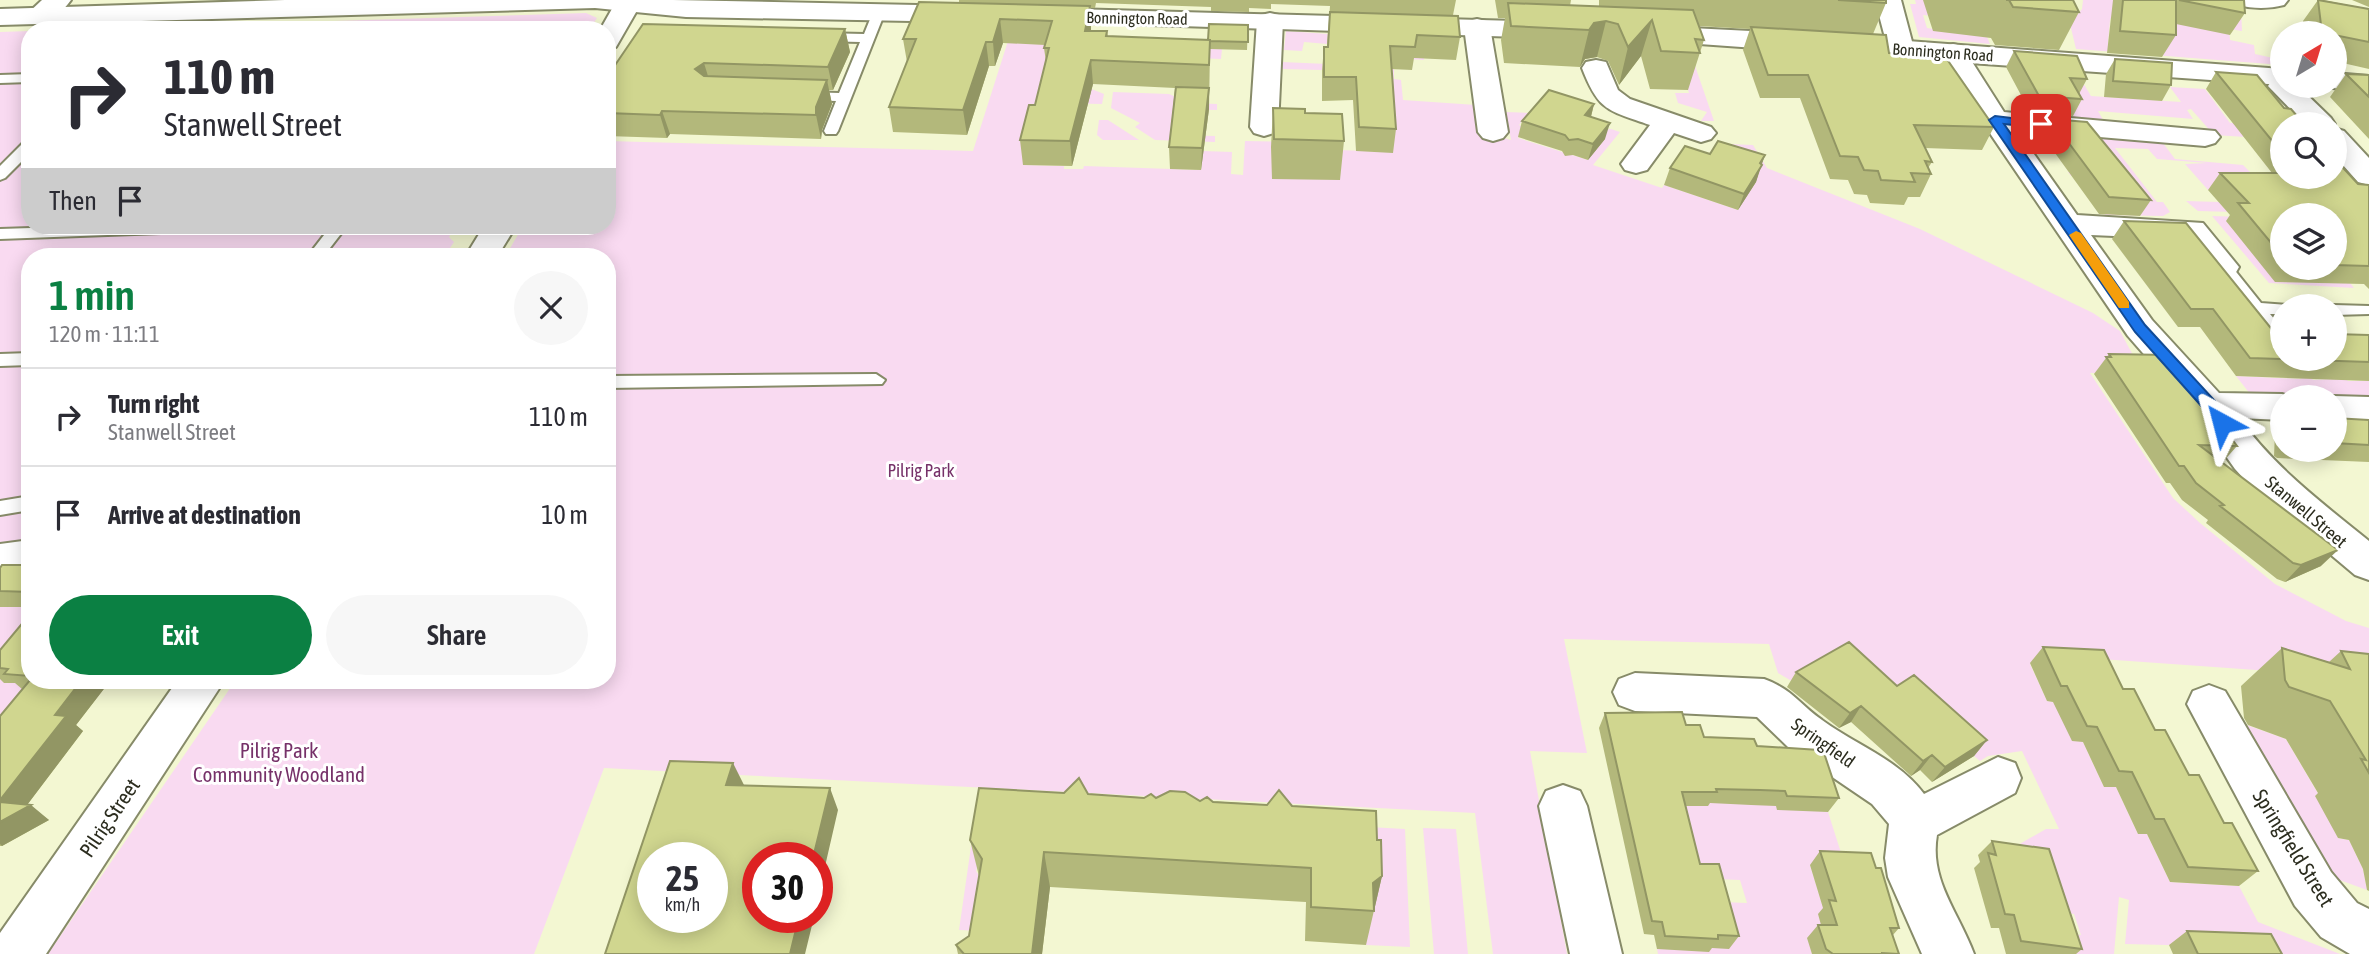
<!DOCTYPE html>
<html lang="en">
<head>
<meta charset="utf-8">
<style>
  body { margin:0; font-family:"Asap Condensed",sans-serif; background:#f7f7f7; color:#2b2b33; height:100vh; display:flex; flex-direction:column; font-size:26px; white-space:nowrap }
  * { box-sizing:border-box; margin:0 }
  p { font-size:23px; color:#7c7c81 }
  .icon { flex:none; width:38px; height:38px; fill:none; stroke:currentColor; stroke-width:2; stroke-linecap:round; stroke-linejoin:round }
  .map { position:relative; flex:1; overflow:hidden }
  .sheet { position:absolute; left:21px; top:248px; width:595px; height:441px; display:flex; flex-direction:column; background:#fff; border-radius:28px; box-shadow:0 4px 18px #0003 }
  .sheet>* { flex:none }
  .banner { position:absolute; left:21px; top:21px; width:595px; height:214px; border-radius:28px; box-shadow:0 4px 18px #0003; background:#fff; color:#2b2b33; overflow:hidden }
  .needle { width:46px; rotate:38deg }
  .fabs { position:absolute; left:2270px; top:21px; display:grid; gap:14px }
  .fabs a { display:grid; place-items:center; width:77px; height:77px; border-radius:50%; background:#fff; box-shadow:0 4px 18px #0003; font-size:35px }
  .speed { position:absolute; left:637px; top:842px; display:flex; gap:14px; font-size:35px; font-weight:700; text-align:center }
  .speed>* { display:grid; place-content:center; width:91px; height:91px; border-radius:50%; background:#fff; box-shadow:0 4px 18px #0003; line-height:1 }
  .speed small { font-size:18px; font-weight:400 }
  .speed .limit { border:10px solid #d22; background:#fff; color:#111 }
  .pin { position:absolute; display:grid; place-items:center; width:60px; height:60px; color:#fff; margin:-30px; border-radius:14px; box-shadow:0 4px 10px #0006 }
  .me { position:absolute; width:77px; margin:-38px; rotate:322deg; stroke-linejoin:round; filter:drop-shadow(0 0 5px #0008) }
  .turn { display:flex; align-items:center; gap:24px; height:147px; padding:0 28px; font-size:32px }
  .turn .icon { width:91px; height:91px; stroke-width:2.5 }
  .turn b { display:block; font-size:49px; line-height:60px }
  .then { display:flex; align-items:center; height:66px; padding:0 28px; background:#0003; gap:14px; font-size:26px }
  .round { display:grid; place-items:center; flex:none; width:74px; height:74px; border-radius:37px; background:#f7f7f7 }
  .overview { display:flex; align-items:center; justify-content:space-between; height:119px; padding:0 28px }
  h1 { font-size:42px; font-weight:600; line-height:52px; color:#0b8043 }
  .action { display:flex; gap:14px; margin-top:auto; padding:14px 28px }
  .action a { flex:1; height:80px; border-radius:42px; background:#0b8043; color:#fff; font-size:28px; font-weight:600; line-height:80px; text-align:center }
  .action a+a { background:#f7f7f7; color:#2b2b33 }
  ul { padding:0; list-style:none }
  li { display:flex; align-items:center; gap:21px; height:98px; padding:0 28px; border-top:2px solid #e1e1e2 }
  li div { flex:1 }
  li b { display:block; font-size:26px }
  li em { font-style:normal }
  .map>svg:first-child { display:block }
  .green { fill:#f9daf1 }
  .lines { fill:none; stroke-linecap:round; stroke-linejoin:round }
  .service-casing { stroke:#878b69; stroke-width:4 }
  .minor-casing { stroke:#878b69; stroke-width:4 }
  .tertiary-casing { stroke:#878b69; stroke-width:4 }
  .secondary-casing { stroke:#878b69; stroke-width:4 }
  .service { fill:#fff; fill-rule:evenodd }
  .minor { fill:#fff; fill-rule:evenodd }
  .tertiary { fill:#fff; fill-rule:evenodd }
  .secondary { fill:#fff; fill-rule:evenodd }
  .wall { fill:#b3b87b; fill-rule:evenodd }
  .shaded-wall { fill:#929664 }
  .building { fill:#d0d68f; stroke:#929664; stroke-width:2; fill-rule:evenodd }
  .route { fill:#1a73e8; stroke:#114b97; stroke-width:2 }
  .slow { fill:#f59e0b }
  .labels { text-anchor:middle; stroke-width:6; stroke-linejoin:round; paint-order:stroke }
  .far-street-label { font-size:16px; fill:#2c2d1f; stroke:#fff }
  .park-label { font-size:18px; fill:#763169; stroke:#fff }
  .street-label { font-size:18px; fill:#2c2d1f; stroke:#fff }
  .near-park-label { font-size:21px; fill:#763169; stroke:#fff }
  .near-street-label { font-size:21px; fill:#2c2d1f; stroke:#fff }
</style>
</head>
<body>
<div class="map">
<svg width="2369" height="954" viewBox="0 0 2369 954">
  <rect width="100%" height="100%" fill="#f3f7d2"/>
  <!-- green -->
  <path class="green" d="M1915 0H1927L1932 16 1923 15 1927 28 1987 37 1990 44 1919 37 1910 4H1916Z
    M2083 0H2120L2110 20 2108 43 2162 54 2161 15 2241 9 2242 31 2229 29 2230 40 2254 45 2255 54 2282 60V65L2076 49 2070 24 2082 9Z
    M586 13 597 18 589 30H53Z
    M30 31V226H456L449 237 454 242 444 257H30V540L0 544V32Z
    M1286 31 1328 34 1327 44 1304 42 1302 51 1284 50Z
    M1008 41 1222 49 1221 59 1197 58 1084 86 1104 94 1102 104 1044 103 1023 165 1064 166V169H1083L1084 166 1201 170 1203 151 1232 152 1231 174 1243 175 1245 141 1302 142 1338 150 1393 152 1382 78 1322 75V70L1282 69V62L1350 65 1424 54V60L1407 59 1394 67V79L1401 80 1403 100 1476 105 1501 137 1511 140 1506 112 1529 113 1519 125 1526 128 1518 138 1588 160 1585 132 1611 129 1620 132 1593 165 1662 188 1664 185 1738 210 1750 186 1756 182 1740 147 1728 144 1753 145 1767 168 1920 229 2093 313 2120 331 2142 372 2090 373 2173 498 2200 523 2275 584 2346 621 2369 628V678L2087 658 2090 666 2030 664 2047 701 2053 702 2083 742 2104 787H2116L2138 834H2147L2170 882 2239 886 2258 922 2340 954H2255L2251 947 2125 944 2129 900 2119 897 2114 954H2064L2057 932 2081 935 2074 914 2050 911 2011 849 2046 829H2059L2022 751 1988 756 1980 761 1974 756 1795 683 1778 673 1769 644 1564 639 1587 753 1530 751 1567 954H1493L1475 813 604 768 534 954H48L235 681H607V257H505L523 226H607V141L973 151Z
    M1691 54 1714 121H1701L1707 112 1678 103 1675 93H1689L1684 76Z
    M2082 81 2091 96 2181 102 2170 87 2205 89 2230 123H2235L2246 137 2214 135 2191 109 2187 110 2193 119 2098 111 2106 125 2077 123 2064 99Z
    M1113 92 1169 94 1190 103 1217 104V110L1176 109 1174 135 1215 136V142L1155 140 1135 127 1140 123 1111 108Z
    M1099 120H1108L1139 140H1103L1097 135Z
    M2105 137 2160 139 2175 159 2243 165 2293 215H2282L2266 268H2334L2339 269 2354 288 2269 283 2212 216 2275 218 2271 213 2198 211 2186 201 2219 202 2224 208 2265 191 2208 190 2185 164 2207 163 2157 159 2148 149 2115 148 2157 202H2163L2170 212 2163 216 2105 215 2109 177 2071 176 2068 172 2104 173 2050 138Z
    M2296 359 2313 380 2345 378 2348 381H2369V400L2251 395 2236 376 2301 379Z
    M30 570V651L4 682 108 683 97 698 0 746V577Z
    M2244 724 2286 739 2320 797 2338 838 2349 840 2363 869 2367 890 2326 875Z
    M1646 793 1705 794 1828 812 1843 859 1810 865 1825 914 1826 938H1808L1812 954H1658L1657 949 1697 901 1747 903 1740 880 1692 878Z
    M977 805 1405 829 1410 947 1366 945 1365 907 979 861 976 871 983 882 985 931 959 930Z
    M1423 828 1456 829 1468 954H1434Z"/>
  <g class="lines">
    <defs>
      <path id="service" d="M879 8 885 12 838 131 836 134H826L824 131 836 101 805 100 798 96 805 92 839 93 860 42 820 41 813 37 820 33 864 34 873 12Z
        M30 74V82L0 83V75Z
        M30 140V153L5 178 0 180V166L25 141Z
        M93 226H223L215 231 0 239V229Z
        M331 226H347L323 257H307Z
        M2223 262 2229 263 2261 303 2288 305 2282 306V314H2270L2282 328 2281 335H2269L2217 271 2215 267 2217 263Z
        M2334 305 2369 306V314L2334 315V306H2328Z
        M30 353V365L0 366V354Z
        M876 374 885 380 882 384 607 388V376Z
        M30 496V510L0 515V501Z"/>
      <path id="minor" d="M42 0H71C61 14 47 25 30 20L26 15Z
        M1875 0H1901L1914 49 1910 55 1901 57 1892 55 1888 49Z
        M2234 0H2288L2284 5C2269 9 2253 9 2238 5Z
        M1270 13 1279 15 1283 21 1278 127 1274 133 1264 136 1254 133 1250 127 1257 21 1261 15Z
        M1477 19 1486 21 1490 27 1508 132 1503 138 1493 141 1483 138 1478 132 1464 27 1468 21Z
        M1953 44 1962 46 2004 112 2215 131 2220 137 2215 143 2205 146 2017 130 2077 215 2203 223 2239 267 2235 274C2207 281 2198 258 2183 239L2091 235 2152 320 2219 393 2282 394 2292 397H2282V420L2239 418C2275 468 2322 503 2369 541V580L2355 575 2255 491 2235 469 2196 414 2128 336 1981 120 1940 52 1944 46Z
        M1596 60 1606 62 1618 90 1630 99 1711 127 1716 133 1711 139 1701 142 1674 133 1647 170 1636 173 1625 170 1621 164 1650 125C1608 110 1599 112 1582 68L1586 62Z
        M2282 78V86H2298L2331 118 2335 124 2334 125 2305 124 2268 86 2272 80Z
        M2334 128 2344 131 2369 158V185L2358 182 2334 155Z
        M2334 396 2369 397V423L2334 422V397H2331Z
        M30 540V572L0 576V544Z
        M1635 673 1764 679C1792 689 1799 704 1822 720 1856 745 1898 759 1924 794L1998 757 2015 763 2021 778 2015 793 1937 835C1929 880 1959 913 1974 954H1922L1888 877 1885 858 1889 824 1872 804 1788 747 1757 717 1635 711 1619 705 1613 692 1619 679Z
        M2209 685 2225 691 2331 872 2357 903 2369 909V954H2350L2321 937 2295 906 2187 704 2193 691Z
        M1563 785 1580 791 1587 806 1622 954H1570L1539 806 1546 791Z"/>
      <path id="tertiary" d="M617 0H643L616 47 607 49V30H600Z
        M484 226H516L497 257H465Z
        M177 681H224L46 954H0V933Z"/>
      <path id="secondary" d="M285 0H673L966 6 975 9 979 14 975 19 966 22 686 17 595 8 0 25V9Z
        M1036 8 1553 22 1562 24 1566 30 1562 36 1553 38 1027 21 1023 16 1027 11Z
        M1652 26 1828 35 2282 69V85L1643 40 1639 34 1643 28Z
        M2334 73 2369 76V92L2324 87 2334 86Z"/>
    </defs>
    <!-- service casing -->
    <use href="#service" class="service-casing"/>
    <!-- minor casing -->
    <use href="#minor" class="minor-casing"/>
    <!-- tertiary casing -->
    <use href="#tertiary" class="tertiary-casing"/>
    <!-- secondary casing -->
    <use href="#secondary" class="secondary-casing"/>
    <!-- service -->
    <use href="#service" class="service"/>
    <!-- minor -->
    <use href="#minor" class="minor"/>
    <!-- tertiary -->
    <use href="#tertiary" class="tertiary"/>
    <!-- secondary -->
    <use href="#secondary" class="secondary"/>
  </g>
  <!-- wall -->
  <path class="wall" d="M959 0H1456L1453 15 1460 37 1456 60 1414 58 1412 70 1391 69 1396 129 1393 153 1356 151 1353 100 1322 101V70L1324 47H1327L1330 6 1271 4V9L1249 8V12L1211 11V7L1096 3 1095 8H1090L1091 31H1107L1108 36 1208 40 1248 25 1247 50 1210 49 1209 109 1201 170 1170 169 1169 147 1175 88 1093 84 1072 166 1023 165 1020 140 1035 105 1046 62 1044 48 1045 45 1003 43 995 66H989L967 135 893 132 889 107 907 62 903 39 959 3Z
    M1495 0H1571L1570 6 1599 7V0H1886V3L1873 34 1889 53 1994 127 1982 150 1925 148 1932 162 1928 168 1931 174 1920 197H1908L1904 205 1870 203 1867 195 1854 194 1848 180 1830 179 1800 98H1760L1743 50 1750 29 1699 26 1704 40 1688 90 1650 89 1641 56 1619 85 1608 61 1597 57 1585 59 1580 67 1504 63 1501 40 1505 18H1498Z
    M1923 0H2073L2079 12 2059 50 1995 45 1991 38 1933 31Z
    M2113 0H2244L2245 13 2230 35 2176 24V35L2162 57 2107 53Z
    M2318 0H2323L2369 9V69L2334 61V33H2304L2303 21Z
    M2352 0H2369V7Z
    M845 29 850 52 833 90H829L832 104 822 130 821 139 670 134 667 138 607 136V77Z
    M2014 51 2087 79 2079 94 2082 99 2073 116 2030 112 2006 67Z
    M2115 59 2171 85 2162 101 2104 97 2106 74Z
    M2216 72 2282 124V177L2369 185V289L2364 284 2275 282 2226 221 2230 215 2208 190 2220 173H2272L2206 89ZM2282 215H2334V268H2282Z
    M2346 74 2369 75V139L2330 97Z
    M1594 104 1591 117 1605 139 1588 160 1573 155 1565 156 1562 151 1518 137 1522 121Z
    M1273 108 1305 113 1344 141 1340 180 1272 179 1271 147Z
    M2051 119 2151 200 2140 216 2099 214 2042 135Z
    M1710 154 1761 164 1756 182 1738 210 1664 185 1670 168Z
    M2124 221 2274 332 2369 335V381L2236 376 2200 327H2178L2112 239Z
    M2109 354 2237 446 2222 463 2321 566 2285 582 2277 579 2206 523 2208 520 2182 500 2170 483H2166L2094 374Z
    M2334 418 2369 420V462L2277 458 2274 456 2275 433 2282 425V450H2334Z
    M30 565V607H0V568Z
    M30 614V681H110L76 725 83 731 27 805 49 820 2 846H0V716L22 689 15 683H4L0 679V650Z
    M2043 647 2123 689 2189 775 2258 871 2239 886 2170 882 2147 834H2138L2116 787H2104L2083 742 2072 741 2053 702 2047 701 2030 663Z
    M2282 648 2329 662 2341 651 2369 654V891L2367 890 2363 869 2349 840 2338 838 2315 796 2318 793 2286 739 2248 725 2244 718 2241 686Z
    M1796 672 1897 686 1987 740 1974 756 1932 782 1920 770 1911 776 1851 722 1839 728 1787 687Z
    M1605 713 1686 725 1704 737 1757 746 1839 798 1828 812 1777 810 1776 806 1751 805 1710 803 1708 806H1686L1700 864 1739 936 1729 949 1712 948 1709 952 1657 949 1654 935 1644 934 1599 728Z
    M1088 794 1292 806 1377 840 1382 876 1366 945 1305 941 1306 902 1050 887 1042 954H958L956 945 969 936 979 876 970 840Z
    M1992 841 2082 949 2076 954H2006L1999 928H1991L1974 868 1980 862 1978 855Z
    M1820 851 1899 928 1893 935 1898 954H1812L1807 938 1818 925H1821L1818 914 1823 908 1810 865Z
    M2187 931 2282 954H2173L2169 945Z"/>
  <!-- shaded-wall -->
  <path class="shaded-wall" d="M1090 6 1091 30 1086 55 1085 31Z
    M1000 19 1003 43 995 66 993 42Z
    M1652 20 1641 56 1619 85 1628 47Z
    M1606 21 1597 57 1585 59 1580 67 1589 30 1594 23Z
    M845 29 850 52 833 90 828 67Z
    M986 42 989 66 967 135 963 110Z
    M1091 60 1093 84 1072 166 1070 141Z
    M704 63 711 86 695 69Z
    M827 80 832 104 822 130 821 139 816 115V107Z
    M1209 88V109L1201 170 1202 148Z
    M1594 104 1590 120 1585 115Z
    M662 111 670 134 667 138 660 115Z
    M1610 123 1605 139 1588 160 1593 144Z
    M1765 155 1756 182 1738 210 1744 194Z
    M2338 550 2321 566 2285 582 2301 565Z
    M81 681H110L76 725 83 731 24 809 31 805 49 820 2 846 0 844V800L55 715Z
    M1861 706 1851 722 1839 728 1850 713Z
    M1987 740 1974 756 1932 782 1945 767Z
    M1932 755 1920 770 1911 776 1923 761Z
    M733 763 744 785H726Z
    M830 788 838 810 817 901V858H813Z
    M1044 852 1050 887 1042 954H1032Z
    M1382 876 1374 911 1373 883Z
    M799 917H814L805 954H790Z"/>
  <!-- building -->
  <path class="building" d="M1838 0H1886V3Z
    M2006 0H2073L2079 12 2013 7 2009 0Z
    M2123 0H2176V35L2120 31Z
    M2179 0H2244L2245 13Z
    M2318 0 2369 9V42L2334 35V33H2322Z
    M919 2 1090 6 1085 31H1107L1106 36 1210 40 1209 65 1091 60 1070 141 1020 140 1029 105H1035L1049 48H1044L1052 21 1000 19 993 42H986L963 110 889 107 916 39H903Z
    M1508 3 1693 10 1704 40 1695 39 1700 53 1661 51 1652 20 1628 47 1618 24 1606 21 1594 23 1589 30 1511 26Z
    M1330 12 1458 16 1460 37 1417 35 1415 47 1390 46 1396 129 1359 127 1356 77H1324V47H1328Z
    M643 24 845 29 828 67 704 63 695 69 704 76 827 80 816 107V115L662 111 660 115 607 113V77Z
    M1209 24 1248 25V42L1210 41V40H1208Z
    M1751 27 1886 35 1889 53 1944 55 1994 127 1914 125 1932 162 1925 161 1931 174 1911 173 1915 182 1881 180 1878 171 1864 170 1858 157 1840 156 1808 75H1768Z
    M2014 51 2077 56 2087 79 2070 78 2082 99 2039 96Z
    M2115 59 2172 63 2171 85 2113 81Z
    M2216 72 2257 75 2284 108 2291 109 2304 124H2282V153Z
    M2346 74 2369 75V97Z
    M1176 87 1209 88 1202 148 1169 147Z
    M1549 90 1594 104 1585 115 1610 123 1593 144 1578 139 1569 140 1565 135 1522 121Z
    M1273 108 1305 109V113L1342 114 1344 141 1274 139Z
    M2051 119 2087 122 2151 200 2109 197Z
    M1718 141 1765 155 1760 163 1762 165 1744 194 1670 168 1685 146 1710 154Z
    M2334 158 2358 184 2369 185V266L2334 265V215H2282V256L2238 203H2249L2220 173H2282V177H2334Z
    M2124 221 2186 223 2274 332 2282 333V359H2334V334L2369 335V362L2250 358 2213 309H2191Z
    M2109 354 2168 355 2237 446 2199 445 2338 550 2301 565 2293 563 2220 506 2224 505 2196 483 2184 466H2179L2106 357H2111Z
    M2334 418 2369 420V445L2334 443Z
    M2 565H30V592L0 591V568Z
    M30 614V676L4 674 8 669 0 668V650Z
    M1849 642 1897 686 1914 675 1987 740 1945 767 1932 755 1923 761 1861 706 1850 713 1796 672Z
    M2043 647 2104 650 2123 689H2134L2155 730H2165L2189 775H2199L2224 823H2232L2258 871 2188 867 2164 819H2155L2132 772 2119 771 2097 727 2087 726 2067 686H2061Z
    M2282 648 2350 669 2341 651 2369 654V773L2361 759 2366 760 2330 701 2289 687 2285 680Z
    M30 680V681H81L55 715 66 716 0 800V716Z
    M1682 712 1686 725H1700L1704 737 1754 739 1757 746 1819 750 1824 753 1839 798 1787 796 1785 791 1760 790 1716 789 1717 792H1682L1700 864H1719L1739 936 1718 935V939L1665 936 1662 922 1652 921 1605 713Z
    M670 761 733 763 726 785 830 788 813 858H758V917H799L790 954H605ZM653 858H712V917H653Z
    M1079 778 1088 794 1144 798 1151 794 1156 798 1170 791 1185 792 1200 801 1207 797 1213 802 1267 805 1279 790 1292 806 1376 811 1377 840H1381L1382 876 1373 883 1374 911 1311 907V868L1044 852 1032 954H964L956 945 969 936 982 859 970 840 979 788 1064 793Z
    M0 802 31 805 0 822Z
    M1992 841 2049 849 2082 949 2021 941 2014 915 2005 914 1988 853 1996 855Z
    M1820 851 1871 853 1876 868H1881L1899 928H1890L1899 954 1882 953V954H1833L1826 949 1818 925H1837L1829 900 1836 901Z
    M2187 931 2271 934 2282 954H2198Z"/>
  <!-- route -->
  <path class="route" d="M1995 116 2045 122V127L2041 128 2004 124 2145 325 2215 401 2230 423 2228 427H2217L2204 409 2135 332 1989 120Z"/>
  <!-- slow -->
  <path class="slow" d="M2076 231 2081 233 2129 302V308H2119L2069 235Z"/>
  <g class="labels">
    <!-- far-street labels -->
    <g class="far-street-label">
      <text transform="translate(1137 18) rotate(1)" y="6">Bonnington Road</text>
      <text transform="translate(1943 52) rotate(4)" y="6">Bonnington Road</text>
    </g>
    <!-- park labels -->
    <g class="park-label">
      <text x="921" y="477">Pilrig Park</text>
    </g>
    <!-- street labels -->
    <g class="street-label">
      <text transform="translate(2306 512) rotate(40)" y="6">Stanwell Street</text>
      <text transform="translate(1823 743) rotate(35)" y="6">Springfield</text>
    </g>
    <!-- near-park labels -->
    <g class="near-park-label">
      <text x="279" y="758">Pilrig Park<tspan x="279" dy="24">Community Woodland</tspan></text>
    </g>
    <!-- near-street labels -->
    <g class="near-street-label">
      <text transform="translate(110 818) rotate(-56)" y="7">Pilrig Street</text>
      <text transform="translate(2293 848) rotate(58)" y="7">Springfield Street</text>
    </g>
  </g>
</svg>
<div class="fabs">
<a><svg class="needle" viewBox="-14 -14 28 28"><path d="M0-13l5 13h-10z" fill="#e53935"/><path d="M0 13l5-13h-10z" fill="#7c7c81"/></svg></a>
<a><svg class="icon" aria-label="search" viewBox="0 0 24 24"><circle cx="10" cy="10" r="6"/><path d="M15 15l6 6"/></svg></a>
<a><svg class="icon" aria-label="layers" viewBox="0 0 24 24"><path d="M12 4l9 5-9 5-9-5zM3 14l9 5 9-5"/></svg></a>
<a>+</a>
<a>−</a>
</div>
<div class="speed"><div>25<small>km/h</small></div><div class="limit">30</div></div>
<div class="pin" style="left:2041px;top:124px;background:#d93025"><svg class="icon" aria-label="arrive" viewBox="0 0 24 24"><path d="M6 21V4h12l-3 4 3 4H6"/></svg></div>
<svg class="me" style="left:2222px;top:423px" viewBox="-20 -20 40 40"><path d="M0-17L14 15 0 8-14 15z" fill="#1a73e8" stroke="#fff" stroke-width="4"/></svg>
<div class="banner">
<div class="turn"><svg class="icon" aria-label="right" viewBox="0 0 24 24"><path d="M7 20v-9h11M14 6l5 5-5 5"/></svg><div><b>110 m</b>Stanwell Street</div></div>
<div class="then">Then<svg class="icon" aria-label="arrive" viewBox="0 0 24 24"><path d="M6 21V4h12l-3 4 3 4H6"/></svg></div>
</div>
<section class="sheet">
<div class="overview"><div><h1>1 min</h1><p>120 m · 11:11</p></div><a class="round"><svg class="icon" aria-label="close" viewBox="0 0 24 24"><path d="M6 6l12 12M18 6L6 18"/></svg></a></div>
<ul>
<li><svg class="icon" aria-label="right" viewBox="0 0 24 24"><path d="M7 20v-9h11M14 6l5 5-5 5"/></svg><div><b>Turn right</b><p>Stanwell Street</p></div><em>110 m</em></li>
<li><svg class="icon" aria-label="arrive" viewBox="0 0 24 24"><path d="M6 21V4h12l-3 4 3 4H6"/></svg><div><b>Arrive at destination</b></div><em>10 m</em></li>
</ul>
<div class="action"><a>Exit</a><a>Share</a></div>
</section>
</div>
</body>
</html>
